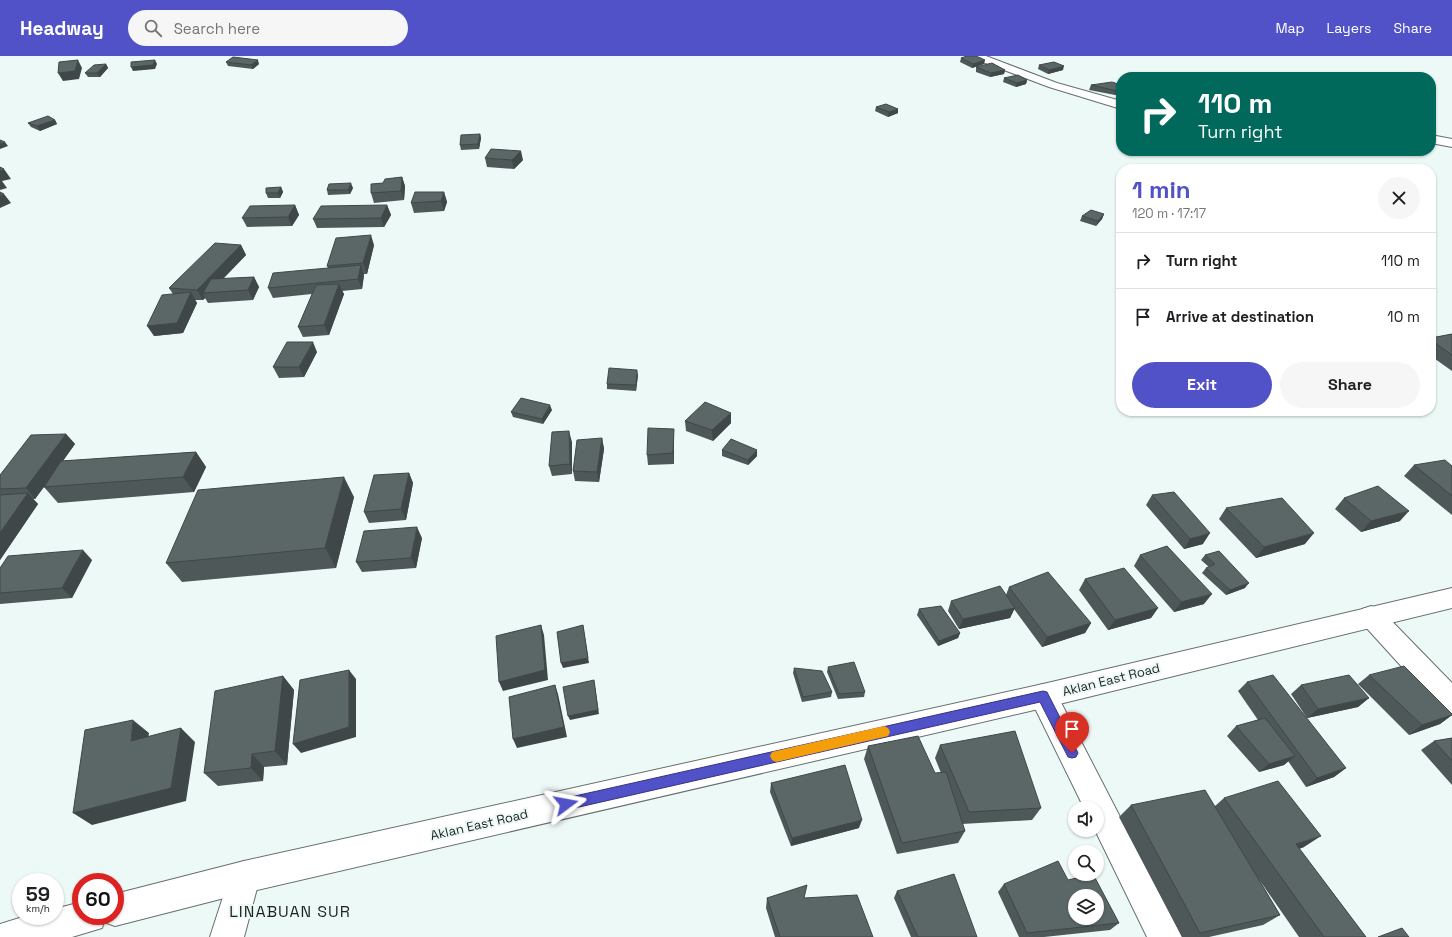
<!DOCTYPE html>
<html lang="en">
<head>
<meta charset="utf-8">
<style>
  body { margin:0; font-family:"Space Grotesk",sans-serif; background:#f6f6f6; color:#202124; height:100vh; display:flex; flex-direction:column; font-size:15px; white-space:nowrap }
  * { box-sizing:border-box; margin:0 }
  p { font-size:13px; color:#757577 }
  .icon { flex:none; width:22px; height:22px; fill:none; stroke:currentColor; stroke-width:2; stroke-linecap:round; stroke-linejoin:round }
  .map { position:relative; flex:1; overflow:hidden }
  .details { position:absolute; left:1116px; top:108px; width:320px; height:252px; display:flex; flex-direction:column; background:#fff; border-radius:16px; box-shadow:0 1px 3px #0004 }
  .details>* { flex:none }
  .top-card { position:absolute; left:1116px; top:16px; width:320px; height:84px; border-radius:16px; box-shadow:0 1px 3px #0004; background:#00695c; color:#fff; overflow:hidden }
  .buttons { position:absolute; left:1068px; top:745px; display:grid; gap:8px }
  .buttons a { display:grid; place-items:center; width:36px; height:36px; border-radius:50%; background:#fff; box-shadow:0 1px 3px #0004; font-size:20px }
  .speed { position:absolute; left:12px; top:817px; display:flex; gap:8px; font-size:20px; font-weight:700; text-align:center }
  .speed>* { display:grid; place-content:center; width:52px; height:52px; border-radius:50%; background:#fff; box-shadow:0 1px 3px #0004; line-height:1 }
  .speed small { font-size:10px; font-weight:400 }
  .speed .limit { border:6px solid #d22; background:#fff; color:#111 }
  .pin { position:absolute; display:grid; place-items:center; width:34px; height:34px; color:#fff; margin:-41px -17px; border-radius:50% 50% 50% 0; rotate:-45deg; box-shadow:0 0 4px #0007 }
  .pin .icon { rotate:45deg }
  .me { position:absolute; width:44px; margin:-22px; rotate:77deg; stroke-linejoin:round; filter:drop-shadow(0 0 3px #0008) }
  .turn { display:flex; align-items:center; gap:14px; height:84px; padding:0 16px; font-size:18px }
  .turn .icon { width:52px; height:52px; stroke-width:2.5 }
  .turn b { display:block; font-size:28px; line-height:34px }
  .round { display:grid; place-items:center; flex:none; width:42px; height:42px; border-radius:21px; background:#f6f6f6 }
  .head { display:flex; align-items:center; justify-content:space-between; height:68px; padding:0 16px }
  h1 { font-size:24px; font-weight:600; line-height:30px; color:#5151c8 }
  .action { display:flex; gap:8px; margin-top:auto; padding:8px 16px }
  .action a { flex:1; height:46px; border-radius:24px; background:#5151c8; color:#fff; font-size:16px; font-weight:600; line-height:46px; text-align:center }
  .action a+a { background:#f6f6f6; color:#202124 }
  ul { padding:0; list-style:none }
  li { display:flex; align-items:center; gap:12px; height:56px; padding:0 16px; border-top:1px solid #e0e0e0 }
  li div { flex:1 }
  li b { display:block; font-size:15px }
  li em { font-style:normal }
  header { display:flex; align-items:center; gap:24px; box-sizing:border-box; height:56px; padding:0 20px; background:#5151c8; color:#fff }
  header strong { font-size:19px }
  nav { display:flex; gap:22px; margin-inline-start:auto; font-size:14px }
  .search { width:280px; height:36px; background:#f6f6f6; display:flex; align-items:center; gap:10px; box-sizing:border-box; padding:0 14px; border-radius:22px; color:#757577; font-size:15px }
  .map>svg:first-child { display:block }
  .lines { fill:none; stroke-linecap:round; stroke-linejoin:round }
  .minor-casing { stroke:#65706e; stroke-width:2 }
  .primary-casing { stroke:#65706e; stroke-width:2 }
  .minor { fill:#fff; fill-rule:evenodd }
  .primary { fill:#fff; fill-rule:evenodd }
  .wall { fill:#4e5859 }
  .shaded-wall { fill:#404748 }
  .building { fill:#5b6667; stroke:#404748; fill-rule:evenodd }
  .route { fill:#5151c8; stroke:#353582 }
  .slow { fill:#f59e0b }
  .labels { text-anchor:middle; stroke-width:4; stroke-linejoin:round; paint-order:stroke }
  .near-street-label { font-size:13px; fill:#1f2423; stroke:#edf9f7 }
  .near-quarter-label { font-size:16px; letter-spacing:1px; fill:#1f2423; stroke:#edf9f7 }
</style>
</head>
<body>
<header>
<strong>Headway</strong>
<div class="search"><svg class="icon" aria-label="search" viewBox="0 0 24 24"><circle cx="10" cy="10" r="6"/><path d="M15 15l6 6"/></svg>Search here</div>
<nav><a>Map</a><a>Layers</a><a>Share</a></nav>
</header>
<div class="map">
<svg width="1452" height="881" viewBox="0 0 1452 881">
  <rect width="100%" height="100%" fill="#edf9f7"/>
  <g class="lines">
    <defs>
      <path id="minor" d="M971 0H986L1057 27 1121 45V53L1049 31 972 2Z
        M1431 79 1452 83V91L1431 87Z
        M1371 550 1380 553 1452 627V658L1442 655 1362 567 1358 560 1362 553Z
        M1043 628 1053 631 1182 881H1147L1095 774H1097V752H1084L1029 640 1033 631Z
        M244 805 255 810 260 821 244 881H210L233 810Z"/>
      <path id="primary" d="M1452 532V552L1043 652 244 837 115 870 104 866 102 872 72 881H0V868L26 860H55V853L81 846V860H115V838L244 805 1043 628Z"/>
    </defs>
    <!-- minor casing -->
    <use href="#minor" class="minor-casing"/>
    <!-- primary casing -->
    <use href="#primary" class="primary-casing"/>
    <!-- minor -->
    <use href="#minor" class="minor"/>
    <!-- primary -->
    <use href="#primary" class="primary"/>
  </g>
  <!-- wall -->
  <path class="wall" d="M961 2 984 8 972 12 960 6Z
    M226 6 259 8 253 13 228 10Z
    M106 8 108 12 100 21H88L85 17Z
    M1039 9 1063 14 1048 18 1038 13Z
    M976 11 1005 14 1004 18 990 21 976 16Z
    M1004 22 1027 24 1026 28 1016 31 1003 26Z
    M1091 29H1121V37L1115 39 1089 34Z
    M876 51 898 57 888 61 875 55Z
    M55 64 57 68 40 75 31 71 28 67Z
    M480 78 481 82 479 93 461 94 460 89Z
    M485 102 523 104 514 113 487 111Z
    M402 121 405 130 404 144 374 147 371 137 383 127Z
    M281 131 283 136 280 142H268L266 137Z
    M353 132 350 138 328 139 327 134Z
    M444 136 447 146 444 155 414 157 411 147Z
    M295 149 299 159 292 170 247 171 242 162Z
    M387 149 391 159 384 171 317 172 313 163Z
    M1104 158 1102 163 1096 170 1080 165 1082 160Z
    M241 189 246 199 223 223 254 221 259 231 253 244 208 247 205 242 203 244H195L197 247 183 277 154 280 173 238 169 232Z
    M374 189 367 218H364V219L362 233 342 235 344 238 329 279 303 281 298 271 312 238 273 242 268 232 328 212 327 210Z
    M1452 278V315L1431 300V282Z
    M317 296 304 321 279 322 273 311Z
    M638 319 636 335 607 333V328Z
    M552 354 543 368 513 361 511 356Z
    M731 357V367L713 385 686 375 685 365Z
    M66 378 75 388 63 405 196 396 206 411 194 436 58 447 44 431 35 443H33L38 448 0 504V419Z
    M602 382 604 393 599 426 575 425 573 415Z
    M674 383V408L648 409 647 399Z
    M572 386V418L552 420 549 410Z
    M722 394 757 400 748 409 722 400Z
    M1414 409 1452 410V459L1404 420Z
    M409 417 413 427 406 464 369 467 364 456Z
    M1152 439 1203 488 1184 493 1146 449Z
    M354 441 336 512 182 526 166 507Z
    M1344 442 1400 465 1361 476 1335 453Z
    M1226 452 1305 488 1256 502 1219 463Z
    M422 482 416 512 362 516 356 506Z
    M1140 499 1204 548 1174 556 1134 510Z
    M1205 499 1245 532 1226 539 1202 517 1206 512 1209 511 1201 504Z
    M92 504 72 542 0 548V512Z
    M1085 523 1158 552 1151 562 1108 574 1079 534Z
    M1009 531 1091 567 1085 577 1042 591 1014 553 1010 562 959 573 948 555 951 545 1006 539Z
    M919 553 960 577 958 582 938 590 917 559Z
    M828 611 865 636 864 641 838 643 827 616Z
    M794 612 832 636 831 641 802 646 793 617Z
    M1369 619 1452 659 1440 668 1409 679 1358 628Z
    M283 620 294 634 287 709 264 711 263 725 218 730 204 717Z
    M1247 626 1346 712 1334 721 1306 731 1288 705 1284 709 1259 716 1227 680 1236 670 1258 664 1238 635Z
    M1301 629 1369 642 1358 651 1307 662 1291 638Z
    M1452 682V729L1421 694 1434 685Z
    M940 689 1041 752 1032 764 962 768 965 775 958 787 897 798 864 703 868 690 935 717H941L935 702Z
    M771 727 859 772 791 790 770 736Z
    M1224 742 1304 791 1299 793 1366 881H1299L1258 822 1280 859 1263 869 1209 881H1182L1119 761 1131 749 1214 751Z
    M1068 824 1119 867 1110 874 1044 881H1019L998 836 1004 828Z
    M897 835 977 881H911L894 842Z
    M767 842H804L873 881H775L766 852Z"/>
  <!-- shaded-wall -->
  <path class="shaded-wall" d="M78 4 82 12 79 23 63 25 58 17Z
    M155 4 157 8 155 13 133 15 131 11Z
    M258 4 259 8 253 13 251 9Z
    M985 4 984 8 972 12 973 8Z
    M106 8 108 12 100 21 97 17Z
    M1064 10 1063 14 1048 18 1049 14Z
    M1005 14 1004 18 990 21 991 17Z
    M1027 24 1026 28 1016 31 1017 27Z
    M1121 33V37L1115 39 1117 35Z
    M898 53V57L888 61 889 56Z
    M55 64 57 68 40 75 37 70Z
    M480 78 481 82 479 93 478 88Z
    M5 86 8 90 0 93V88Z
    M521 95 523 104 514 113 512 104Z
    M4 113 11 123 2 125 7 132 0 134V115Z
    M402 121 405 130 404 144 401 135Z
    M351 127 353 132 350 138 348 134Z
    M281 131 283 136 280 142 278 137Z
    M444 136 447 146 444 155 441 145Z
    M4 138 11 147 0 152V140Z
    M295 149 299 159 292 170 288 161Z
    M387 149 391 159 384 171 381 162Z
    M1104 158 1102 163 1096 170 1098 165Z
    M371 179 374 189 367 218 363 207Z
    M241 189 246 199 210 236 203 237 205 242 203 244 197 234Z
    M361 209 364 219 362 233 358 223Z
    M254 221 259 231 253 244 248 234Z
    M339 228 344 238 329 279 324 269Z
    M191 236 197 247 183 277 154 280 147 270Z
    M313 286 317 296 304 321 299 311Z
    M637 314 638 319 636 335V329Z
    M550 349 552 354 543 368 542 363Z
    M731 357V367L713 385 712 374Z
    M674 373V408L673 397Z
    M569 375 572 386V418L570 408Z
    M66 378 75 388 35 443 26 432Z
    M602 382 604 393 599 426 597 416Z
    M757 394V400L748 409V404Z
    M196 396 206 411 194 436 183 421Z
    M409 417 413 427 406 464 401 453Z
    M344 421 354 441 336 512 325 492Z
    M28 437 38 448 0 504V477Z
    M1409 455 1400 465 1361 476 1371 465Z
    M417 471 422 482 416 512 411 502Z
    M1210 477 1203 488 1184 493 1190 483Z
    M1314 477 1305 488 1256 502 1264 491Z
    M83 494 92 504 72 542 62 532Z
    M1249 527 1245 532 1226 539 1230 534Z
    M1212 538 1204 548 1174 556 1181 546Z
    M1015 552 1010 562 959 573 963 563Z
    M1158 552 1151 562 1108 574 1115 564Z
    M1091 567 1085 577 1042 591 1047 581Z
    M541 569 544 579 548 624 503 635 499 626Z
    M583 569 589 607 563 612 561 607Z
    M960 577 958 582 938 590 939 585Z
    M349 614 356 623V681L301 697 293 688Z
    M283 620 294 634 287 709 275 695Z
    M594 624 599 658 570 664 568 660Z
    M555 629 558 638 567 681 517 692 513 683Z
    M1369 642 1358 651 1307 662 1318 653Z
    M1452 659 1440 668 1409 679 1422 669Z
    M133 664 149 677 146 698 131 685Z
    M181 672 195 686 186 745 92 769 73 757Z
    M252 698 264 711 263 725 251 712Z
    M1295 700 1284 709 1259 716 1269 708Z
    M1346 712 1334 721 1306 731 1317 722Z
    M862 764 859 772 791 790 792 782Z
    M1321 780 1304 791 1279 800 1296 788Z"/>
  <!-- building -->
  <path class="building" d="M967 0H976L985 4 973 8 961 2Z
    M233 1 258 4 251 9 226 6Z
    M78 4 75 15 58 17 59 6Z
    M155 4 153 9 131 11V6Z
    M1054 6 1064 10 1049 14 1039 9Z
    M992 7 1005 14 991 17 976 11Z
    M106 8 97 17H85L94 9Z
    M1018 19 1027 24 1017 27 1004 22Z
    M1112 26 1121 29V33L1117 35 1091 29Z
    M886 48 898 53 889 56 876 51Z
    M48 60 55 64 37 70 28 67Z
    M480 78 478 88 460 89 461 79Z
    M0 84 5 86 0 88Z
    M491 93 521 95 512 104 485 102Z
    M0 111 4 113 0 115Z
    M402 121 401 135 371 137V128L383 127 385 123Z
    M351 127 348 134H327L329 128Z
    M281 131 278 137H266V132Z
    M0 136 4 138 0 140Z
    M415 136H444L441 145 411 147Z
    M295 149 288 161 242 162 250 150Z
    M387 149 381 162 313 163 321 150Z
    M1091 154 1104 158 1098 165 1082 160Z
    M371 179 363 207 327 210 336 182Z
    M215 187 241 189 197 234 169 232Z
    M361 209 358 223 268 232 273 217Z
    M254 221 248 234 203 237 211 223Z
    M339 228 324 269 298 271 316 229Z
    M191 236 177 267 147 270 162 239Z
    M1452 278V299L1431 284V282Z
    M287 286H313L299 311H273Z
    M609 312 637 314 636 329 607 328Z
    M521 342 550 349 542 363 511 356Z
    M705 346 731 357 712 374 685 365Z
    M648 372 674 373 673 397 647 399Z
    M569 375 570 408 549 410 552 376Z
    M66 378 26 432 0 433V419L31 379Z
    M602 382 597 416 573 415 577 384Z
    M731 383 757 394 748 404 722 394Z
    M196 396 183 421 44 431 61 405Z
    M1445 404 1452 410V440L1414 409Z
    M409 417 401 453 364 456 374 419Z
    M344 421 325 492 166 507 198 434Z
    M1378 430 1409 455 1371 465 1344 442Z
    M1174 436 1210 477 1190 483 1152 439Z
    M28 437 0 477V439Z
    M1282 442 1314 477 1264 491 1226 452Z
    M417 471 411 502 356 506 364 475Z
    M1167 490 1212 538 1181 546 1140 499Z
    M83 494 62 532 0 537V512L8 500Z
    M1219 495 1249 527 1230 534 1206 512 1215 508 1205 499Z
    M1124 512 1158 552 1115 564 1085 523Z
    M1048 516 1091 567 1047 581 1009 531Z
    M1000 530 1015 552 963 563 951 545Z
    M941 550 960 577 939 585 919 553Z
    M541 569 545 614 499 626 496 580Z
    M583 569 588 602 561 607 557 576Z
    M854 606 865 636 839 638 828 611Z
    M1404 610 1452 658V659L1422 669 1369 619Z
    M794 612 822 615 832 636 803 641Z
    M349 614V671L293 688 300 624Z
    M1273 619 1346 712 1317 722 1247 626Z
    M1349 619 1369 642 1318 653 1301 629Z
    M283 620 275 695 252 698 251 712 204 717 215 635Z
    M594 624 598 654 568 660 563 631Z
    M555 629 564 671 513 683 509 641Z
    M1265 662 1295 700 1269 708 1236 670Z
    M133 664 131 685 181 672 171 732 73 757 85 674Z
    M1015 675 1041 752 969 756 940 689Z
    M918 680 935 717 946 716 965 775 902 787 868 690Z
    M1452 682V705L1434 685Z
    M845 709 862 764 792 782 771 727Z
    M1278 725 1321 780 1296 788 1366 881H1324L1224 742Z
    M1205 734 1280 859 1200 877 1131 749Z
    M1058 805 1068 824 1093 818 1119 867 1027 877 1004 828ZM1075 840H1097V862H1075Z
    M954 818 977 881H918L897 835Z
    M807 829 804 842 857 839 873 881H780L767 842Z
    M1402 872 1409 881H1378Z"/>
  <!-- route -->
  <path class="route" d="M1043 635 1047 636 1076 693 1078 697 1076 701 1072 702 1068 701 1040 646 566 754 562 752 560 748 562 744 566 742Z"/>
  <!-- slow -->
  <path class="slow" d="M884 670 888 672 890 676 888 680 884 681 776 706 772 704 770 700 772 696 776 695Z"/>
  <g class="labels">
    <!-- near-street labels -->
    <g class="near-street-label">
      <text transform="translate(1111 623) rotate(-14)" y="5">Aklan East Road</text>
      <text transform="translate(479 768) rotate(-13)" y="5">Aklan East Road</text>
    </g>
    <!-- near-quarter labels -->
    <g class="near-quarter-label">
      <text x="290" y="861">LINABUAN SUR</text>
    </g>
  </g>
</svg>
<div class="buttons">
<a><svg class="icon" aria-label="sound" viewBox="0 0 24 24"><path d="M4 9h4l5-4v14l-5-4H4zM17 9q2 3 0 6"/></svg></a>
<a><svg class="icon" aria-label="search" viewBox="0 0 24 24"><circle cx="10" cy="10" r="6"/><path d="M15 15l6 6"/></svg></a>
<a><svg class="icon" aria-label="layers" viewBox="0 0 24 24"><path d="M12 4l9 5-9 5-9-5zM3 14l9 5 9-5"/></svg></a>
</div>
<div class="speed"><div>59<small>km/h</small></div><div class="limit">60</div></div>
<div class="pin" style="left:1072px;top:697px;background:#d93025"><svg class="icon" aria-label="arrive" viewBox="0 0 24 24"><path d="M6 21V4h12l-3 4 3 4H6"/></svg></div>
<svg class="me" style="left:566px;top:748px" viewBox="-20 -20 40 40"><path d="M0-17L14 15 0 8-14 15z" fill="#5151c8" stroke="#fff" stroke-width="4"/></svg>
<div class="top-card">
<div class="turn"><svg class="icon" aria-label="right" viewBox="0 0 24 24"><path d="M7 20v-9h11M14 6l5 5-5 5"/></svg><div><b>110 m</b>Turn right</div></div>
</div>
<section class="details">
<div class="head"><div><h1>1 min</h1><p>120 m · 17:17</p></div><a class="round"><svg class="icon" aria-label="close" viewBox="0 0 24 24"><path d="M6 6l12 12M18 6L6 18"/></svg></a></div>
<ul>
<li><svg class="icon" aria-label="right" viewBox="0 0 24 24"><path d="M7 20v-9h11M14 6l5 5-5 5"/></svg><div><b>Turn right</b></div><em>110 m</em></li>
<li><svg class="icon" aria-label="arrive" viewBox="0 0 24 24"><path d="M6 21V4h12l-3 4 3 4H6"/></svg><div><b>Arrive at destination</b></div><em>10 m</em></li>
</ul>
<div class="action"><a>Exit</a><a>Share</a></div>
</section>
</div>
</body>
</html>
